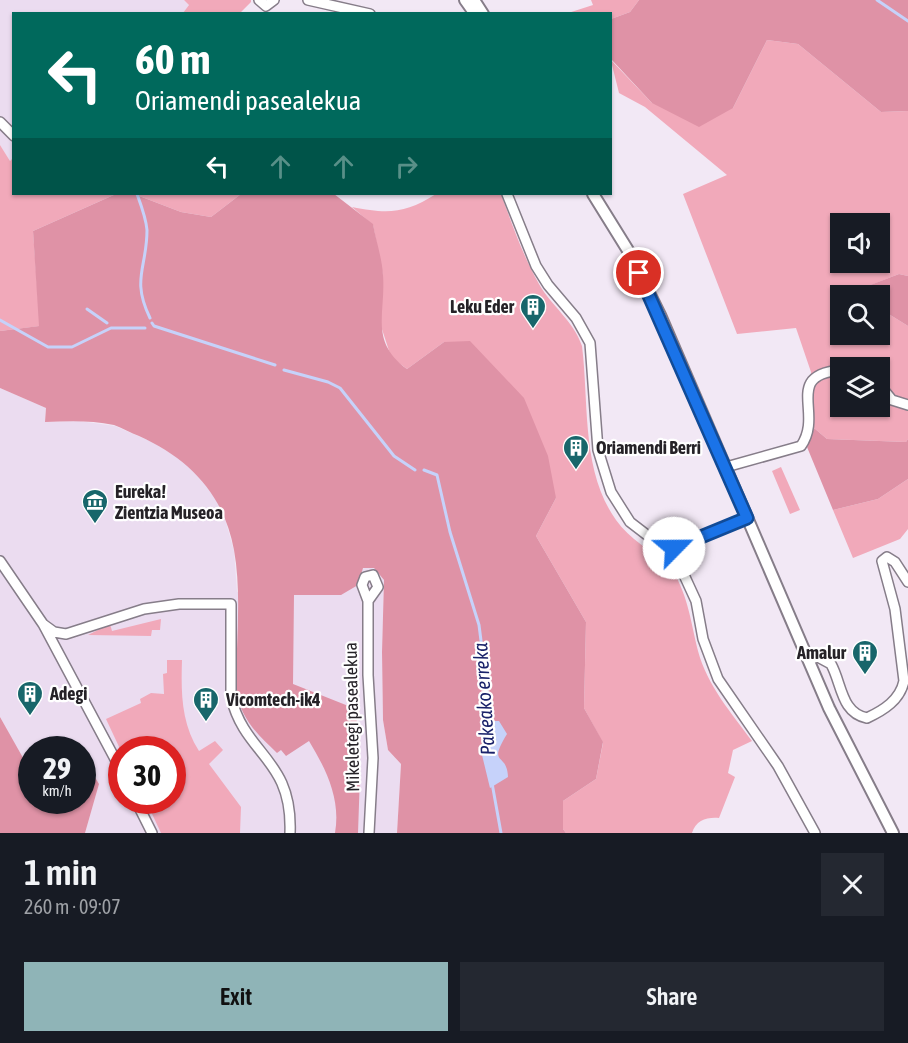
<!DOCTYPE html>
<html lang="en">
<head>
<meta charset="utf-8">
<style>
  body { margin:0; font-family:"Asap Condensed",sans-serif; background:#242831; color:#f1f3f6; height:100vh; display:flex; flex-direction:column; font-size:22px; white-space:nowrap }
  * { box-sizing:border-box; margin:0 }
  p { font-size:20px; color:#9ea1a6 }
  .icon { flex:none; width:33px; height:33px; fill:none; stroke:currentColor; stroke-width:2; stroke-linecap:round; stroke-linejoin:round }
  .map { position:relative; height:833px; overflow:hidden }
  .drawer { display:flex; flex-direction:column; background:#171b24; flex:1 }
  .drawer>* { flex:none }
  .guide { position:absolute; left:12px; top:12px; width:600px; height:183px; border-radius:0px; box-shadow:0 2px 4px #0004; background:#00695c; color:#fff; overflow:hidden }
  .fabs { position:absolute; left:830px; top:213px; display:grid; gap:12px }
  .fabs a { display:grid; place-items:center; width:60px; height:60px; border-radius:0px; background:#171b24; box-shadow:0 2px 4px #0004; font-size:30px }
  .speed { position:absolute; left:18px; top:736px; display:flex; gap:12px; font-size:30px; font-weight:700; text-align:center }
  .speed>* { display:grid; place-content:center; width:78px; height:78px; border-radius:50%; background:#171b24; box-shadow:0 2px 4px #0004; line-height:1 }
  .speed small { font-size:15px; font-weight:400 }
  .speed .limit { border:9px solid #d22; background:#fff; color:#111 }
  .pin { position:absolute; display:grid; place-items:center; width:51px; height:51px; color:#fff; margin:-26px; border:3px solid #fff; border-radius:50%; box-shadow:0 2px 6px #0007 }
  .me { position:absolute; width:66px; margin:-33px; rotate:67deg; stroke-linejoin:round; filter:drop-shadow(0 0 4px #0008) }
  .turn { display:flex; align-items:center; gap:21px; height:126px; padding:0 24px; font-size:27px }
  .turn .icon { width:78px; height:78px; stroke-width:2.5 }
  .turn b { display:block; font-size:42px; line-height:51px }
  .lanes { display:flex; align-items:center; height:57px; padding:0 24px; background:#0003; justify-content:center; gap:30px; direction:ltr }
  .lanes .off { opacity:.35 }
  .round { display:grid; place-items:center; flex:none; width:63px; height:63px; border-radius:0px; background:#242831 }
  .head { display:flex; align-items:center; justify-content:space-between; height:102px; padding:0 24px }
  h1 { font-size:36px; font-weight:600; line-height:45px }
  .button { display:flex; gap:12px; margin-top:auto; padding:12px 24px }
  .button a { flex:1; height:69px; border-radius:0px; background:#8fb4b7; color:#111; font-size:24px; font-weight:600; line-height:69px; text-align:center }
  .button a+a { background:#242831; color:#f1f3f6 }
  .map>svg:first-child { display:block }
  .built { fill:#ebdcf0; fill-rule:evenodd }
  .green { fill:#f1a9ba; fill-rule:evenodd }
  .forest { fill:#df92a6 }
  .water { fill:#c6d2fa }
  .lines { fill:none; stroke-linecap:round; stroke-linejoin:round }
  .stream { stroke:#c6d2fa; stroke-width:3 }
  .minor-casing { stroke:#867d89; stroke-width:12 }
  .tertiary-casing { stroke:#867d89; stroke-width:14 }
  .minor { stroke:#fff; stroke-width:9 }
  .tertiary { stroke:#fff; stroke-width:10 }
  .route-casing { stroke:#114b97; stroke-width:15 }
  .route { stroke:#1a73e8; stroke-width:10 }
  .labels { text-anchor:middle; stroke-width:4.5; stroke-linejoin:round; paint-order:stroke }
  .poi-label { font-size:18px; font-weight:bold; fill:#252227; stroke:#fff; text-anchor:start }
  .street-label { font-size:18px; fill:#252227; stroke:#fff }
  .water-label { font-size:20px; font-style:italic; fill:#1a226a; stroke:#fff }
</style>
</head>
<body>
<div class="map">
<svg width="908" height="833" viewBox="0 0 908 833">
  <rect width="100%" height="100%" fill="#f2e8f5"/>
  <!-- built -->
  <path class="built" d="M0 0H184L189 5 183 14H14V158L10 161 0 145Z
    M0 388 46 408 45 422 79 421 115 426 152 442 187 463 211 489 224 515 234 551 237 592 363 568H374L384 580 382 652 383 720 388 750 401 764 397 833H85L99 784 83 757 82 750H32L30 773 0 717ZM122 750H172V801H122Z"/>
  <!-- green -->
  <path class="green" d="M184 0H251V2L240 13H183L189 5Z
    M591 0H639L630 12 611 19 610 14H565L593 5Z
    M767 40 798 44 881 112 908 111V276L899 274 853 292 859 295 840 296V334H879V308L908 326V439L906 442 827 439 814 428 811 372 796 328 737 334 683 194 727 175 645 107 619 93 611 61 610 59 652 103 733 108ZM840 224H879V262H840ZM840 368H879V406H840Z
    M0 145 10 161 13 158 14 194H116L33 231 40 326 0 331Z
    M134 194H241L211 217 181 212Z
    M436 194H501C512 224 523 256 539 284 552 307 573 320 582 346 589 402 581 471 616 520 629 539 652 551 669 565 688 593 690 619 698 651 707 685 732 714 752 741L733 750 728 773 735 777 719 818C707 817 696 820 692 833H566L563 829V801L596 779 603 743 584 708 586 622 536 536 556 498 444 342 407 369 391 357 380 323 383 276 373 225 352 207C387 214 405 214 436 194Z
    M781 467 800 510 790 514 772 471Z
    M908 479V529L900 539 853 558 833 510 878 499Z
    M161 619 160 630H152L151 636 88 635 110 624 112 631Z
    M167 660H182C181 692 181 723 199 751L215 741 223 750 209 764 241 807 240 833H161L146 801H172V750L121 751 106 719 141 703 140 699 151 693 164 694 163 674 167 673Z"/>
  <!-- forest -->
  <path class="forest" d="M639 0H908V111L881 112 798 44 767 40 733 108 699 127 652 103 611 59V19L630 12Z
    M116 194H134L181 212 211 217 241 194H334L373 224C376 241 382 258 383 275 386 314 369 341 407 369L444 342 470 341 524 398 548 456 556 498 536 536 586 622 584 708 603 742 596 779 563 801V829L566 833H397L401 764 388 750 383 720 382 652 384 580 374 568H363L358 585 341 595H294L293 684 356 709 360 775 358 833H335C341 799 326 769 309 741L286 756 281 750 277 753C256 733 240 718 236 688 236 644 242 594 234 550 224 495 190 459 139 436 131 433 122 428 114 425 91 420 68 421 45 422L46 408 0 388V331L39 326 33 231Z
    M899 274 908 276V326L879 308V296L859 295 852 292Z
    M814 428 827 439 906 442 908 439V479L878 499 833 510 807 447Z
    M0 717 31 772 32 801H82L83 757 99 784 85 833H0Z"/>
  <!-- water -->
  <path class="water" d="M482 721H499L507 734C487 767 507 751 508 777L490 788 482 755Z"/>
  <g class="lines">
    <!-- stream -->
    <path class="stream" d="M877 0 908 21
      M137 194C141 205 146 218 147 230 147 268 131 279 150 318
      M87 309 107 323
      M0 320 48 347H72L111 328H145
      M152 323 154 326 275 365
      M284 370 328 382 340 388 394 456 415 470
      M424 470 437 475 450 532 479 625 487 688V723
      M492 783 501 833"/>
    <defs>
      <path id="minor" d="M259 0 266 6 274 0
        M308 0 370 14
        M0 122 14 136
        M507 194 536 266 548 285 576 318 590 343 598 450 611 492 630 522 669 552 679 564 696 601 703 639 718 679 778 766 815 833
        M879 384 892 400 908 405
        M726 467 801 446C824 413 783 376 840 370
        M669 552 747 517
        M0 561 43 624 122 772
        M368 601 378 587 373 575 365 577 362 585 368 601V675L373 758 369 833
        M43 624 54 632 66 634 144 609 179 604H231V697C245 756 293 758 290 833
        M808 660 818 657 831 664C842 684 841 713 867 718 884 710 900 700 904 681L895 609 882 561 887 557 895 562 908 582
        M136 801 152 833"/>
      <path id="tertiary" d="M465 0 475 14
        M474 0 483 14
        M593 194 629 252 660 315 829 708 893 833"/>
    </defs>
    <!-- minor casing -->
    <use href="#minor" class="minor-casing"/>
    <!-- tertiary casing -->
    <use href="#tertiary" class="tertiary-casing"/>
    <!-- minor -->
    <use href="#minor" class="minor"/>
    <!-- tertiary -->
    <use href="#tertiary" class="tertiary"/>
  </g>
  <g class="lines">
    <defs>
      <path id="route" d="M639 273 747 518 674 548"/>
    </defs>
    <!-- route casing -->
    <use href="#route" class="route-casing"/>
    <!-- route -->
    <use href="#route" class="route"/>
  </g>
  <!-- icons -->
  <defs>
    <symbol id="building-pin" viewBox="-11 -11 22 30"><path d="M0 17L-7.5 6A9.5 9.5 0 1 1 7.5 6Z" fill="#18666b" stroke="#fff"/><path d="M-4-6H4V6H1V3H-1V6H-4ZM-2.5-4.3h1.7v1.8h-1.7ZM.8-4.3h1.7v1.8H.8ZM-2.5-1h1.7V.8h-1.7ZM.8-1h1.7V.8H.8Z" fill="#fff"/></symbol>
    <symbol id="museum-pin" viewBox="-11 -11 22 30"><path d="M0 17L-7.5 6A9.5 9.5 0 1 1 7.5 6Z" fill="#18666b" stroke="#fff"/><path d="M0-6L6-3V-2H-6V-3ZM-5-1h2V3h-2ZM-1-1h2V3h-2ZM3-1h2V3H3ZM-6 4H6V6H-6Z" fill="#fff"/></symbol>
  </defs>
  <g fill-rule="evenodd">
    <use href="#building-pin" x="518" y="292" width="30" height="40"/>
    <use href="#building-pin" x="561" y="433" width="30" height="40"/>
    <use href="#museum-pin" x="80" y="487" width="30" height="40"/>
    <use href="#building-pin" x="850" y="638" width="30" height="40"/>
    <use href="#building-pin" x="15" y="679" width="30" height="40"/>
    <use href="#building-pin" x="191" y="685" width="30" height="40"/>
  </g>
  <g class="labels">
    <!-- poi labels -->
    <g class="poi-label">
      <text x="514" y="313" text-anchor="end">Leku Eder</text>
      <text x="596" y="454">Oriamendi Berri</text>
      <text x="115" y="498">Eureka!<tspan x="115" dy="21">Zientzia Museoa</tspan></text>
      <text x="846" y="659" text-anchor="end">Amalur</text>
      <text x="50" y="700">Adegi</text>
      <text x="226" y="706">Vicomtech-ik4</text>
    </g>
    <!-- street labels -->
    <g class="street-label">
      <text transform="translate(352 717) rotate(-91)" y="6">Mikeletegi pasealekua</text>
    </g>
    <!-- water labels -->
    <g class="water-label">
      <text transform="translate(484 699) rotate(-94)" y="7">Pakeako erreka</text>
    </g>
  </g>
</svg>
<div class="fabs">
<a><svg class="icon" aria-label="sound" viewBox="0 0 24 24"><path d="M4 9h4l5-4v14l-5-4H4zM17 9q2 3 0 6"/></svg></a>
<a><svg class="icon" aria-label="search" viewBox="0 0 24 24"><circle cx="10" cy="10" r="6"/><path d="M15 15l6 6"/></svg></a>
<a><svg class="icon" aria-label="layers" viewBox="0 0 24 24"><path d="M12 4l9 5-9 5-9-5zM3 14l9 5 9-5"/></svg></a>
</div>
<div class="speed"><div>29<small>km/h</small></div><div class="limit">30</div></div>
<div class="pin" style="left:639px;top:273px;background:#d93025"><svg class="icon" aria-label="arrive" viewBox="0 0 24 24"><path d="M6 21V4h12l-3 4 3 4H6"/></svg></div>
<svg class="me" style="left:674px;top:548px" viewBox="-20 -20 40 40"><circle r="19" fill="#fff"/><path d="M0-13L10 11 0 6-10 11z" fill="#1a73e8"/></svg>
<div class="guide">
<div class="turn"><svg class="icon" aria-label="left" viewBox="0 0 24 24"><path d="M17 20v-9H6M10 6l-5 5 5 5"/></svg><div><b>60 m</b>Oriamendi pasealekua</div></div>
<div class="lanes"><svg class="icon" aria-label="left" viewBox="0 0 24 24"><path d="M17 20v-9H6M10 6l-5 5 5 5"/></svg><svg class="icon off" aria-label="ahead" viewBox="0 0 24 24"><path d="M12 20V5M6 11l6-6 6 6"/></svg><svg class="icon off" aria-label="ahead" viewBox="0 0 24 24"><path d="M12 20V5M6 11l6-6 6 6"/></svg><svg class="icon off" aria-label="right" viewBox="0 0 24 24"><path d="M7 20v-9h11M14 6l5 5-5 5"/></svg></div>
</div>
</div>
<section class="drawer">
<div class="head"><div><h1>1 min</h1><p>260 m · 09:07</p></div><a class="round"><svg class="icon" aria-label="close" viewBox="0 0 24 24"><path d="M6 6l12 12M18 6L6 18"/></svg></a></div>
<div class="button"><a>Exit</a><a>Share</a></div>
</section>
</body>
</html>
